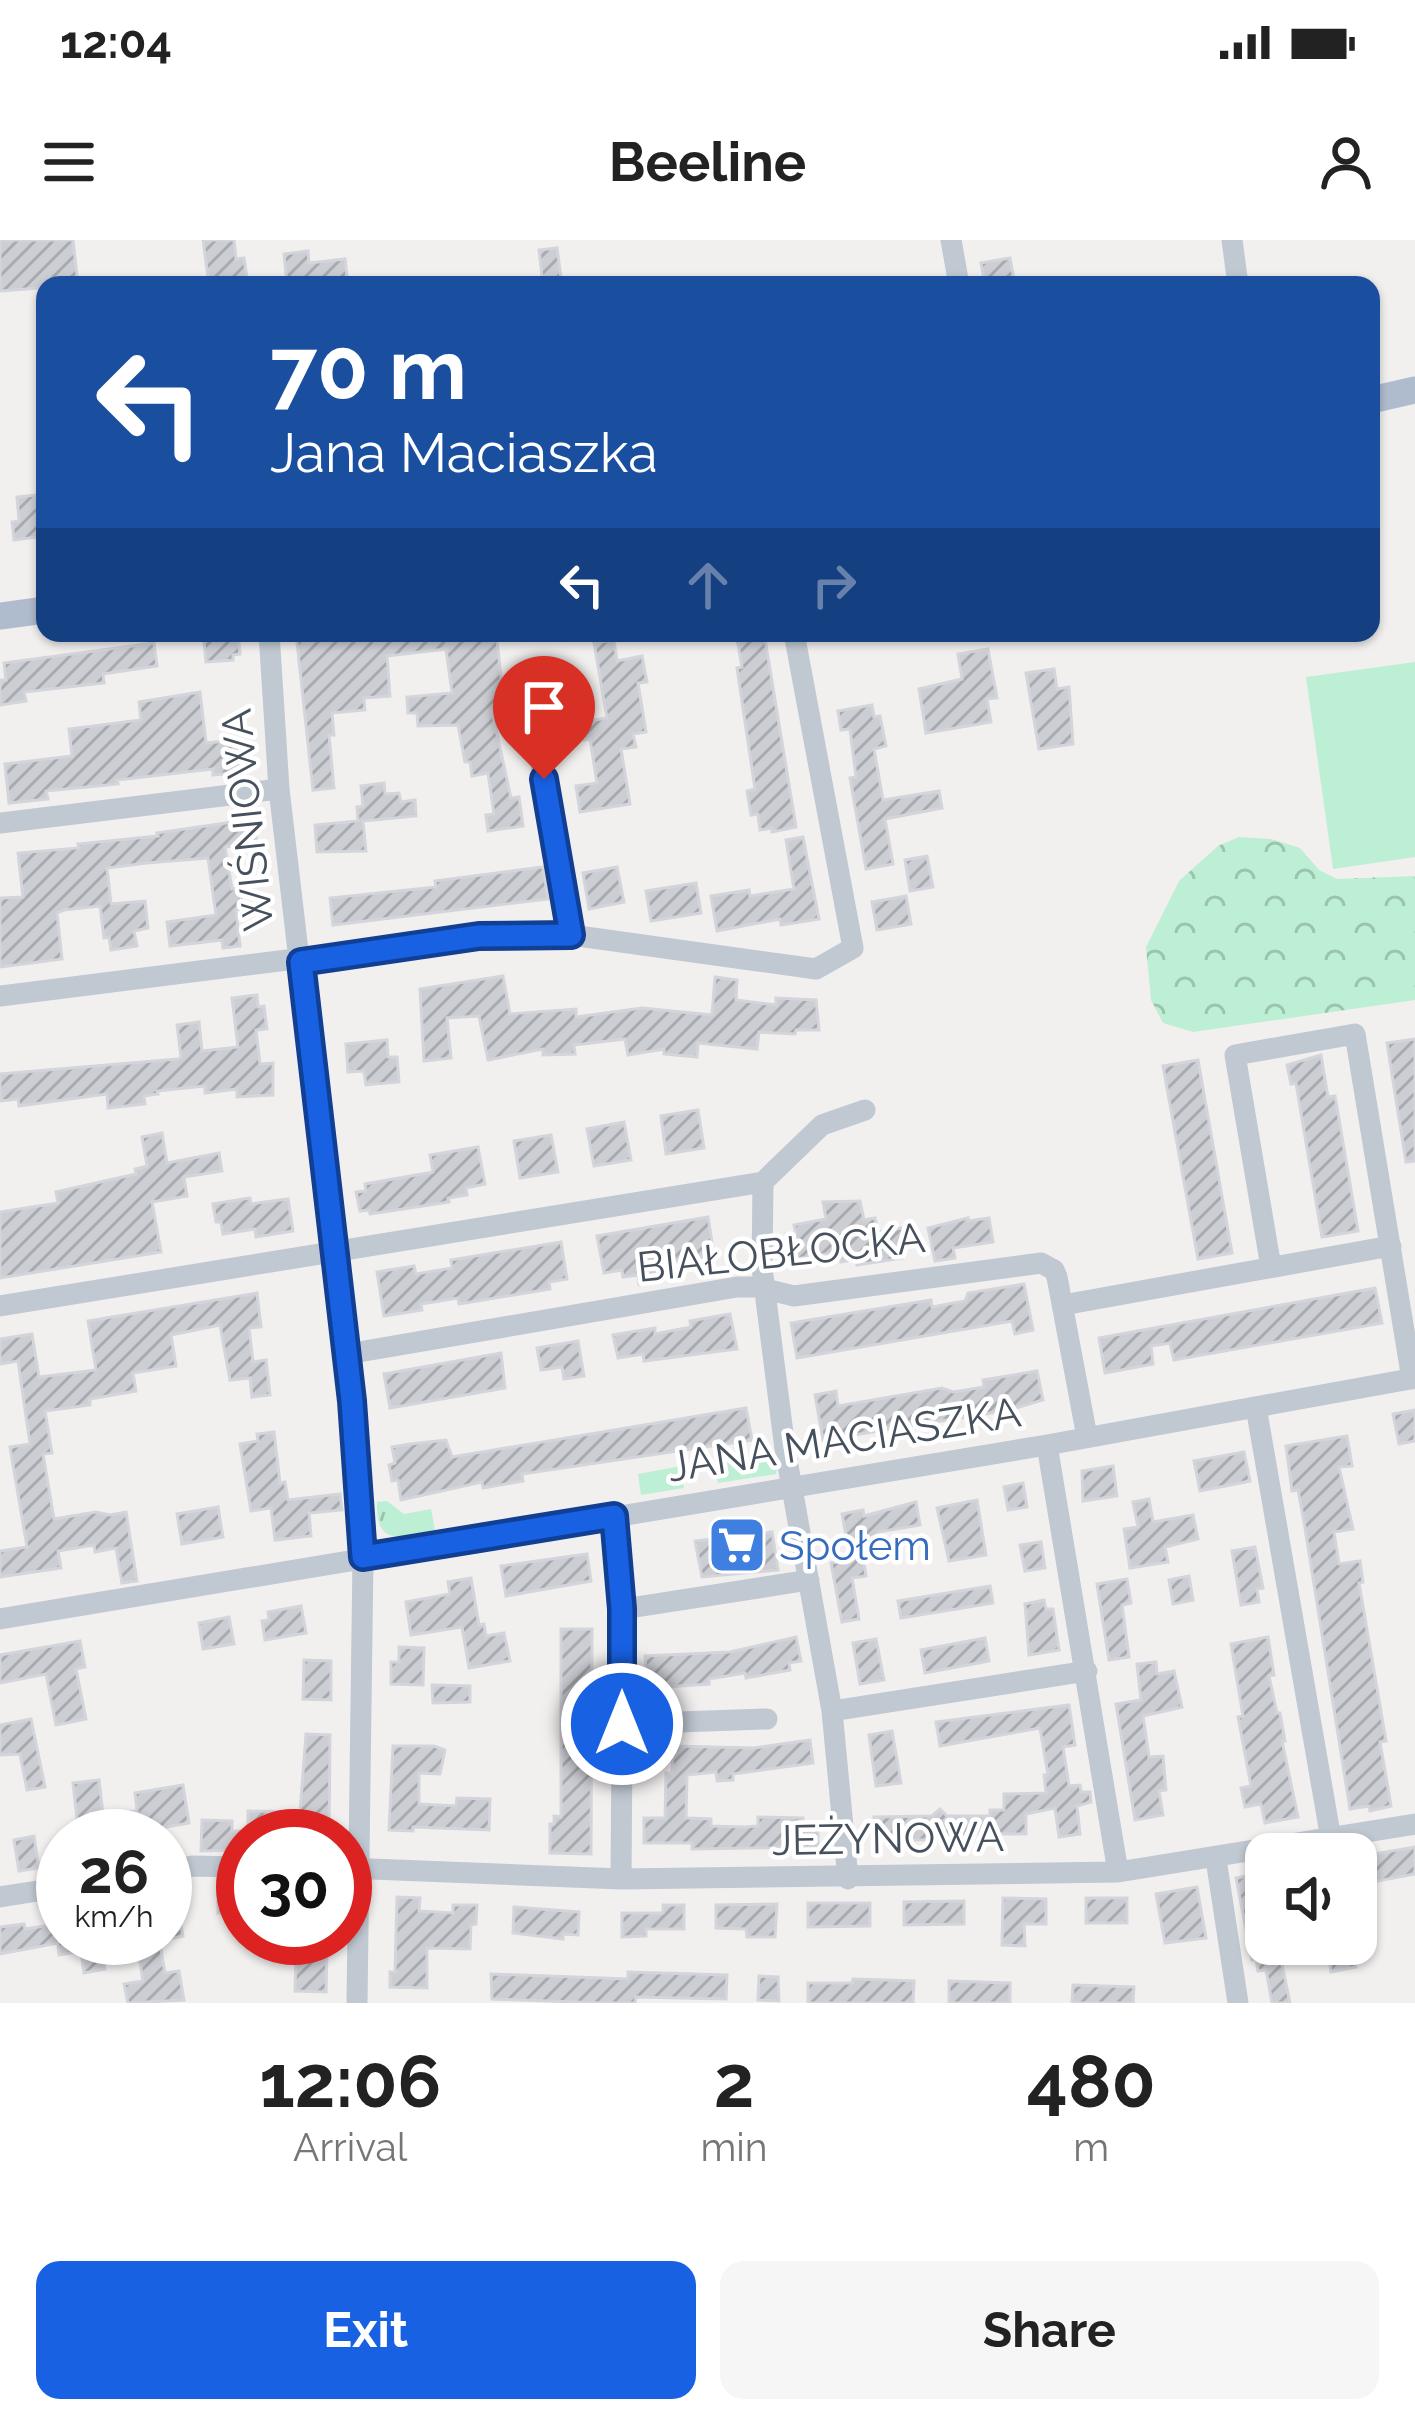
<!DOCTYPE html>
<html lang="en">
<head>
<meta charset="utf-8">
<style>
  body { margin:0; font-family:Raleway,sans-serif; background:#f6f6f6; color:#222; height:100vh; display:flex; flex-direction:column; font-size:45px; white-space:nowrap }
  * { box-sizing:border-box; margin:0 }
  p { font-size:39px; color:#767676 }
  .icon { flex:none; width:66px; height:66px; fill:none; stroke:currentColor; stroke-width:2; stroke-linecap:round; stroke-linejoin:round }
  .map { position:relative; height:1763px; overflow:hidden }
  .panel { display:flex; flex-direction:column; background:#fff; flex:1 }
  .panel>* { flex:none }
  .banner { position:absolute; left:36px; top:36px; width:1344px; height:366px; border-radius:24px; box-shadow:0 3px 9px #0004; background:#1a4fa0; color:#fff; overflow:hidden }
  .tools { position:absolute; left:1245px; top:1593px; display:grid; gap:24px }
  .tools a { display:grid; place-items:center; width:132px; height:132px; border-radius:24px; background:#fff; box-shadow:0 3px 9px #0004; font-size:60px }
  .speed { position:absolute; left:36px; top:1569px; display:flex; gap:24px; font-size:60px; font-weight:700; text-align:center }
  .speed>* { display:grid; place-content:center; width:156px; height:156px; border-radius:50%; background:#fff; box-shadow:0 3px 9px #0004; line-height:1 }
  .speed small { font-size:30px; font-weight:400 }
  .speed .limit { border:18px solid #d22; background:#fff; color:#111 }
  .pin { position:absolute; display:grid; place-items:center; width:102px; height:102px; color:#fff; margin:-123px -51px; border-radius:50% 50% 50% 0; rotate:-45deg; box-shadow:0 0 12px #0007 }
  .pin .icon { rotate:45deg }
  .me { position:absolute; width:132px; margin:-66px; rotate:0deg; stroke-linejoin:round; filter:drop-shadow(0 0 9px #0008) }
  .turn { display:flex; align-items:center; gap:42px; height:252px; padding:0 36px; font-size:54px }
  .turn .icon { width:156px; height:156px; stroke-width:2.5 }
  .turn b { display:block; font-size:84px; line-height:102px }
  .lanes { display:flex; align-items:center; height:114px; padding:0 36px; background:#0003; justify-content:center; gap:60px; direction:ltr }
  .lanes .off { opacity:.35 }
  .eta { display:flex; justify-content:space-evenly; align-items:center; height:204px; text-align:center }
  .eta b { font-size:72px; font-weight:700; line-height:84px }
  .primary-button { display:flex; gap:24px; margin-top:auto; padding:24px 36px }
  .primary-button a { flex:1; height:138px; border-radius:24px; background:#1861e3; color:#fff; font-size:48px; font-weight:700; line-height:138px; text-align:center }
  .primary-button a+a { background:#f6f6f6; color:#222 }
  .status { display:flex; justify-content:space-between; align-items:center; height:84px; padding:0 60px; background:#fff; direction:ltr }
  .status svg { height:33px; fill:currentColor }
  header { display:flex; justify-content:space-between; align-items:center; height:156px; padding:0 36px; background:#fff; font-size:54px; font-weight:700 }
  .map>svg:first-child { display:block }
  .grass { fill:url(#grass-tufts) }
  .forest { fill:url(#forest-crowns) }
  .pitch { fill:#bdefd4 }
  .building { fill:url(#building-hatch); stroke:#d3d5db; stroke-width:3 }
  .lines { fill:none; stroke-linecap:round; stroke-linejoin:round }
  .minor { stroke:#c0c8d1; stroke-width:21 }
  .major { stroke:#afbcce; stroke-width:27 }
  .route-casing { stroke:#103f94; stroke-width:30 }
  .route { stroke:#1861e3; stroke-width:21 }
  .labels { text-anchor:middle; stroke-width:9; stroke-linejoin:round; paint-order:stroke }
  .street-label { font-size:42px; fill:#47515d; stroke:#fff }
  .shop-label { font-size:42px; fill:#366cbe; stroke:#fff; text-anchor:start }
</style>
</head>
<body>
<div class="status"><b>12:04</b><svg viewBox="0 0 49 12"><path d="M0 12V9h3v3zM5 12V6h3v6zM10 12V3h3v9zM15 12V0h3v12zM26 1h20v11H26zM47 4h2v5h-2z"/></svg></div>
<header><svg class="icon" aria-label="menu" viewBox="0 0 24 24"><path d="M4 6h16M4 12h16M4 18h16"/></svg>Beeline<svg class="icon" aria-label="person" viewBox="0 0 24 24"><circle cx="12" cy="8" r="4"/><path d="M4 21q1-7 8-7t8 7"/></svg></header>
<div class="map">
<svg width="1415" height="1763" viewBox="0 0 1415 1763">
  <defs>
    <pattern id="grass-tufts" width="24" height="20" patternUnits="userSpaceOnUse" patternTransform="scale(3)"><rect width="24" height="20" fill="#bdefd4"/><path d="M3 7l-1-3M5 7V3M7 7l1-3M15 17l-1-3M17 17v-4M19 17l1-3" fill="none" stroke="#9bc4af"/></pattern>
    <pattern id="forest-crowns" width="20" height="18" patternUnits="userSpaceOnUse" patternTransform="scale(3)"><rect width="20" height="18" fill="#bdefd4"/><path d="M2 6a3 3 0 1 1 6 0M12 15a3 3 0 1 1 6 0" fill="none" stroke="#9bc4af"/></pattern>
    <pattern id="building-hatch" width="6" height="6" patternUnits="userSpaceOnUse" patternTransform="scale(3)"><rect width="6" height="6" fill="#ccced4"/><path d="M-1 1l2-2M0 6l6-6M5 7l2-2" fill="none" stroke="#a7aaaf"/></pattern>
  </defs>
  <rect width="100%" height="100%" fill="#f2efef"/>
  <!-- grass -->
  <path class="grass" d="M772 1211 778 1224 776 1234 718 1243 714 1221Z
    M681 1226 684 1248 641 1255 638 1234Z
    M387 1261 404 1274 431 1269 435 1290C401 1296 376 1309 377 1262Z"/>
  <!-- forest -->
  <path class="forest" d="M1239 597 1271 599 1300 608 1319 630 1337 639 1415 636V760L1193 792 1163 783 1151 760 1146 707 1179 641 1218 606Z"/>
  <!-- pitch -->
  <path class="pitch" d="M1415 422V617L1333 629 1306 437Z"/>
  <!-- building -->
  <path class="building" d="M0 0H73L78 45 0 51Z
    M203 0H234L236 19 244 18 248 45H209Z
    M557 8 562 45H543L539 10Z
    M308 11 309 23 345 19 348 45H287L284 14Z
    M1010 18 1015 45H985L981 23Z
    M45 254V296L14 300 12 282 19 281 17 257Z
    M203 393H238L240 414 233 415V420L206 422Z
    M296 393H450V396L496 393 505 470 492 471 511 558 519 557 523 586 488 591 486 575 494 574 488 533 472 536 470 522H465L458 485 418 486 417 473H408L407 457 452 453 446 409 387 416 390 456 364 458 365 470 332 473 334 495H329L334 548 313 550Z
    M736 393H764L796 587 772 592V588L760 590 758 574 751 575 747 551 755 549 737 428 742 427Z
    M614 400 617 421 642 416 647 442 638 443 646 492 633 494 636 507 621 509 630 564 580 572 576 546 597 543 590 499 584 500 581 482 607 478 594 403Z
    M154 403 157 426 103 434 104 443 24 452 26 461 0 465V440H6L4 423Z
    M988 409 997 458 987 459 991 482 926 493 919 449 962 439 958 414Z
    M1054 429 1057 449 1069 447 1073 504 1039 509 1026 433Z
    M200 452 206 503 236 500 241 532 213 535V529L117 540 118 544 46 551 48 559 9 563 5 524 72 516 69 489 141 480 139 462Z
    M872 465 874 477 880 476 886 506 874 509 883 560 939 551 942 568 885 579 893 624 866 629 850 538 856 537 850 489 841 490 838 471Z
    M384 543 385 554 399 553 401 562 415 560 416 576 363 581 366 611 317 612 315 585 358 581 357 567 363 566 361 546Z
    M254 579 257 604 225 607 232 649 240 648 243 669 236 670 240 706 223 708 222 700 170 706 167 682 216 675 208 618 147 623 107 628 111 664 145 661 148 688 134 691 137 706 111 710 109 697 104 698 100 666 64 670 57 673 62 719 0 727V658L23 657 18 613 79 608 78 604 158 596 157 593Z
    M803 597 819 679 781 685 780 679 717 691 711 656 749 650 750 656 794 649 786 600Z
    M927 616 933 647 910 651 905 620Z
    M543 627 548 659 333 685 330 658 436 647 435 641Z
    M617 627 624 662 589 669 583 633Z
    M696 643 701 673 651 681 646 651Z
    M906 656 911 684 877 690 872 662Z
    M503 736 510 774 576 769V777L642 768 712 775 715 737 737 740 736 760 776 765V758L816 760 819 790H796L795 794 759 792 757 809 698 803 697 817 664 814V809L628 815 625 799 574 805 575 814 543 815V809L488 820 479 776 447 778 451 818 424 821 420 749Z
    M257 755 258 767 264 766 267 789 256 790 260 824 273 823V855L237 857V849L205 853V846L157 851 158 854 144 856 145 864 108 868 107 854 19 866 18 859 0 861V834L178 819 181 817 177 785 199 782 202 811 238 807 232 758Z
    M1415 799V921L1406 922 1387 803Z
    M387 800 388 817H397L399 842 366 845 364 831 348 832 346 804Z
    M1321 815 1328 857 1335 856 1358 991 1322 997 1296 843 1291 844 1287 825Z
    M1198 820 1232 1013 1198 1019 1163 826Z
    M698 870 704 908 666 914 661 876Z
    M624 882 631 920 594 926 587 889Z
    M162 893 167 923 219 913 222 931 184 937 187 956 152 962 161 1012 0 1038V972L58 963 56 952 136 934 135 929 147 926 142 897Z
    M551 895 558 932 520 938 514 901Z
    M478 907 485 944 466 948 467 955 448 958 449 962 370 974 369 970 360 971 356 952 366 951 365 944 433 932 430 915Z
    M250 958 251 964 288 959 293 991 256 997 255 989 223 994 221 982H216L213 964Z
    M860 961 864 980 875 978 878 992 902 988 906 1005 899 1006 902 1018 857 1025 856 1019 841 1022 839 1012 790 1020 786 994 796 993 794 985 826 979 823 962Z
    M708 977 714 1015 653 1025 656 1041 639 1044 638 1035 623 1037 622 1030 604 1033 597 996Z
    M968 978V981L989 978 993 1002 953 1008 955 1018 935 1021 928 988Z
    M561 1002 567 1039 549 1042 550 1049 459 1064 458 1058 421 1064 422 1070 384 1076 377 1032 414 1026 416 1034 452 1028 451 1020Z
    M1024 1044 1033 1090 1015 1094 1012 1081 797 1118 791 1083 931 1060 932 1067 965 1061 968 1053Z
    M1375 1048 1382 1083 1174 1120 1170 1103 1151 1106 1153 1124 1105 1133 1099 1098Z
    M257 1053 261 1087 249 1088 253 1122 266 1120 270 1155 252 1157 250 1138 230 1140 220 1085 171 1095 176 1126 133 1133 136 1151 90 1159V1165L45 1171 52 1213 43 1214 54 1279 96 1272 110 1275 126 1272 137 1341 122 1343 116 1308 95 1312 94 1305 58 1311 61 1328 0 1337V1311L27 1307 10 1207 30 1204 18 1121 0 1124V1099L32 1094 39 1137 96 1130 88 1081Z
    M730 1074 737 1109 644 1121 643 1114 618 1118 613 1095 655 1088V1094L691 1087 690 1081Z
    M578 1101 584 1136 564 1139 562 1127 541 1130 537 1108Z
    M501 1113 505 1148 390 1168 384 1134Z
    M1037 1131 1043 1160 1009 1170 823 1200 815 1155 836 1151 838 1166 942 1148 953 1152 984 1147 983 1140Z
    M746 1168 752 1200 522 1234 523 1241 483 1248 482 1242 401 1260 398 1240 392 1241 389 1225 395 1223 392 1207 410 1204 446 1200 452 1217Z
    M1415 1170V1201L1399 1204 1393 1174Z
    M274 1192 280 1243 285 1242 288 1260 340 1254 342 1270 309 1273 311 1296 275 1300 271 1268 251 1271 240 1204 258 1201 257 1194Z
    M1347 1196 1352 1226 1339 1227 1353 1289 1334 1292 1339 1324 1360 1321 1363 1342 1359 1343 1386 1501 1380 1502 1391 1566 1370 1571 1369 1566 1350 1569 1304 1282 1298 1250 1292 1251 1286 1206Z
    M1244 1212 1250 1241 1200 1251 1194 1221Z
    M1113 1226 1117 1256 1083 1261 1082 1231Z
    M1023 1243 1027 1267 1008 1270 1004 1247Z
    M1149 1259 1153 1282 1193 1275 1198 1299 1165 1307 1168 1322 1130 1328 1124 1289 1138 1287 1133 1262Z
    M977 1260 986 1315 949 1321 937 1268Z
    M916 1262 920 1285 878 1292 879 1299 848 1306 842 1274 863 1270 864 1276Z
    M218 1267 223 1297 182 1304 177 1274Z
    M772 1292 778 1330 702 1337 695 1301Z
    M1041 1302 1045 1328 1025 1331 1020 1305Z
    M1255 1307 1263 1348 1257 1349 1259 1362 1241 1365 1232 1311Z
    M587 1314 591 1341 506 1356 501 1326Z
    M863 1317 866 1336 852 1338 859 1379 842 1382 831 1323Z
    M1189 1336 1193 1360 1173 1364 1169 1340Z
    M471 1338 479 1385 484 1384 486 1396 504 1393 510 1421 469 1428 462 1387 411 1395 406 1362 450 1354 448 1342Z
    M1127 1339 1131 1363 1122 1365 1129 1417 1109 1420 1097 1344Z
    M990 1346 993 1363 901 1378 898 1361Z
    M1044 1360 1046 1369H1053L1059 1410 1029 1415 1025 1364Z
    M301 1366 306 1393 265 1400 262 1381 269 1380 268 1372Z
    M229 1377 234 1404 203 1409 199 1383Z
    M561 1389H592L591 1614 550 1613V1584H554V1576L561 1577Z
    M796 1397 801 1421 789 1423 790 1430 746 1438 745 1433 709 1439V1444L664 1447V1454L648 1455 645 1416 730 1412Z
    M1268 1397 1274 1435 1269 1436 1277 1473H1280L1285 1501H1282L1298 1577 1265 1583 1261 1564 1245 1567 1241 1548 1251 1546 1238 1477 1243 1476 1231 1404Z
    M985 1398 989 1421 925 1433 921 1410Z
    M876 1399 884 1440 860 1444 853 1403Z
    M80 1401 85 1427 76 1429 86 1479 56 1485 46 1434 0 1443V1415Z
    M399 1407 424 1408 423 1445 391 1444V1422H399Z
    M304 1420 331 1421V1460L303 1459Z
    M1156 1422 1157 1434 1174 1431 1182 1467 1143 1476 1149 1517 1163 1516 1166 1550 1159 1551 1163 1575 1135 1580 1116 1464 1141 1460 1137 1424Z
    M432 1445 470 1446V1462L433 1463Z
    M1069 1465 1075 1505 1063 1507 1069 1546 1080 1545 1081 1552H1090L1091 1562 1077 1566 1080 1594 1059 1597 1055 1568 1026 1574V1594H966V1600H874V1577L932 1576 940 1569 947 1576H990V1570H1004V1554L1046 1553 1044 1535H1048L1040 1488 940 1506 936 1482Z
    M31 1479 45 1547 27 1550 20 1514 0 1515V1485Z
    M892 1491 901 1543 876 1546 869 1495Z
    M306 1494 330 1495 329 1596H280V1586L248 1583V1571L300 1572Z
    M810 1500 813 1523 733 1534V1540L717 1541 716 1532 687 1535 686 1578 711 1579V1586L744 1587 758 1586V1577L803 1578V1585H818V1607L692 1609V1603H644V1578H665L666 1533H672L673 1506 754 1508Z
    M393 1506H434L445 1510 440 1534 419 1533V1564L456 1566 457 1558 490 1559 489 1590 413 1587V1591L389 1590Z
    M99 1540 103 1574 137 1571 135 1553 183 1545 189 1583 116 1596H79L73 1543Z
    M202 1580 232 1581V1591H243V1610L201 1611Z
    M34 1596 39 1628 19 1631 14 1600Z
    M1415 1607V1634L1356 1645V1617Z
    M1263 1633 1266 1704H1275L1280 1715 1290 1763H1272L1266 1730 1258 1731 1256 1719 1252 1720 1236 1638Z
    M174 1645 183 1696 165 1700V1646Z
    M1197 1647 1206 1698 1165 1703 1156 1654Z
    M218 1650H243V1674L218 1673Z
    M397 1657 420 1658 419 1671 453 1673V1665H477L476 1684 471 1685 470 1709 427 1708V1748L390 1747V1732H395Z
    M1003 1658 1046 1659V1684H1024L1025 1706 1002 1705Z
    M1086 1658H1127V1683H1086Z
    M964 1661V1684L904 1685V1662Z
    M808 1663H870V1686L808 1687Z
    M777 1664 775 1697H747L746 1689 716 1688V1665Z
    M663 1665H684V1689H646V1696L622 1697V1673H663Z
    M514 1667 579 1672 578 1695 563 1694V1699L513 1693Z
    M63 1683V1698H106L107 1707 102 1708 105 1729 84 1733 81 1711 59 1715 58 1703 0 1714V1687L24 1684 25 1689Z
    M136 1698H159L165 1733 179 1731 184 1760 128 1763 124 1744 143 1741Z
    M1352 1706 1356 1727 1331 1732 1328 1710Z
    M296 1710H327L326 1752 295 1751Z
    M628 1732 727 1735 726 1759 636 1757 635 1763H603L492 1759 491 1734 628 1739Z
    M759 1736 778 1737 779 1761 758 1760Z
    M853 1739 914 1741 913 1763H808V1743H852Z
    M949 1741 1010 1743V1763H949Z
    M1073 1745 1134 1747 1133 1763H1072Z"/>
  <g class="lines">
    <!-- minor -->
    <path class="minor" d="M951 0 959 45
      M1232 0 1238 45
      M269 393 279 549 357 1214 363 1317 357 1763
      M537 500 571 695
      M0 583 279 549
      M0 756 479 696 571 695 816 729 853 708 794 393
      M1271 1027 1235 815 1355 794 1412 1139
      M1063 1065 1391 1006
      M0 1066 763 942
      M347 1114 737 1047H757L794 1056 1041 1023 1054 1030 1057 1037 1087 1197
      M1256 1167 1331 1599
      M1047 1205 1118 1632
      M614 1276 623 1369 621 1639
      M623 1369 809 1340
      M0 1379 1047 1205 1415 1138
      M832 1471 1087 1431
      M622 1484 767 1479
      M1216 1619 1238 1763
      M346 1628 621 1639 1118 1632 1415 1584
      M165 1631 192 1626 243 1627
      M848 1639 832 1471 785 1209 762 1028 763 942 822 885 865 870
      M0 1657 63 1647"/>
    <!-- major -->
    <path class="major" d="M1371 160 1415 150
      M0 376 45 370"/>
  </g>
  <g class="lines">
    <defs>
      <path id="route" d="M544 539 571 695 479 696 301 722 352 1161 363 1317 614 1276 622 1369V1484"/>
    </defs>
    <!-- route casing -->
    <use href="#route" class="route-casing"/>
    <!-- route -->
    <use href="#route" class="route"/>
  </g>
  <!-- icons -->
  <defs>
    <symbol id="supermarket-square" viewBox="-11 -11 22 22"><rect x="-9" y="-9" width="18" height="18" rx="4" fill="#3f7fe0" stroke="#fff"/><path d="M-6-5.5h2.5l.6 2H6L4.5 2H-2.5L-4.4-4H-6ZM-1.5 3.2a1.3 1.3 0 1 0 .1 0ZM3 3.2a1.3 1.3 0 1 0 .1 0Z" fill="#fff"/></symbol>
  </defs>
  <g fill-rule="evenodd">
    <use href="#supermarket-square" x="704" y="1272" width="66" height="66"/>
  </g>
  <g class="labels">
    <!-- street labels -->
    <g class="street-label">
      <text transform="translate(247 580) rotate(-96)" y="15">WIŚNIOWA</text>
      <text transform="translate(781 1012) rotate(-6)" y="15">BIAŁOBŁOCKA</text>
      <text transform="translate(844 1199) rotate(-9)" y="15">JANA MACIASZKA</text>
      <text transform="translate(888 1598) rotate(-1)" y="15">JEŻYNOWA</text>
    </g>
    <!-- shop labels -->
    <g class="shop-label">
      <text x="779" y="1320">Społem</text>
    </g>
  </g>
</svg>
<div class="tools">
<a><svg class="icon" aria-label="sound" viewBox="0 0 24 24"><path d="M4 9h4l5-4v14l-5-4H4zM17 9q2 3 0 6"/></svg></a>
</div>
<div class="speed"><div>26<small>km/h</small></div><div class="limit">30</div></div>
<div class="pin" style="left:544px;top:539px;background:#d93025"><svg class="icon" aria-label="arrive" viewBox="0 0 24 24"><path d="M6 21V4h12l-3 4 3 4H6"/></svg></div>
<svg class="me" style="left:622px;top:1484px" viewBox="-20 -20 40 40"><circle r="17" fill="#1861e3" stroke="#fff" stroke-width="3"/><path d="M0-11L8 9 0 5-8 9z" fill="#fff"/></svg>
<div class="banner">
<div class="turn"><svg class="icon" aria-label="left" viewBox="0 0 24 24"><path d="M17 20v-9H6M10 6l-5 5 5 5"/></svg><div><b>70 m</b>Jana Maciaszka</div></div>
<div class="lanes"><svg class="icon" aria-label="left" viewBox="0 0 24 24"><path d="M17 20v-9H6M10 6l-5 5 5 5"/></svg><svg class="icon off" aria-label="ahead" viewBox="0 0 24 24"><path d="M12 20V5M6 11l6-6 6 6"/></svg><svg class="icon off" aria-label="right" viewBox="0 0 24 24"><path d="M7 20v-9h11M14 6l5 5-5 5"/></svg></div>
</div>
</div>
<section class="panel">
<div class="eta">
<div><b>12:06</b><p>Arrival</p></div>
<div><b>2</b><p>min</p></div>
<div><b>480</b><p>m</p></div>
</div>
<div class="primary-button"><a>Exit</a><a>Share</a></div>
</section>
</body>
</html>
